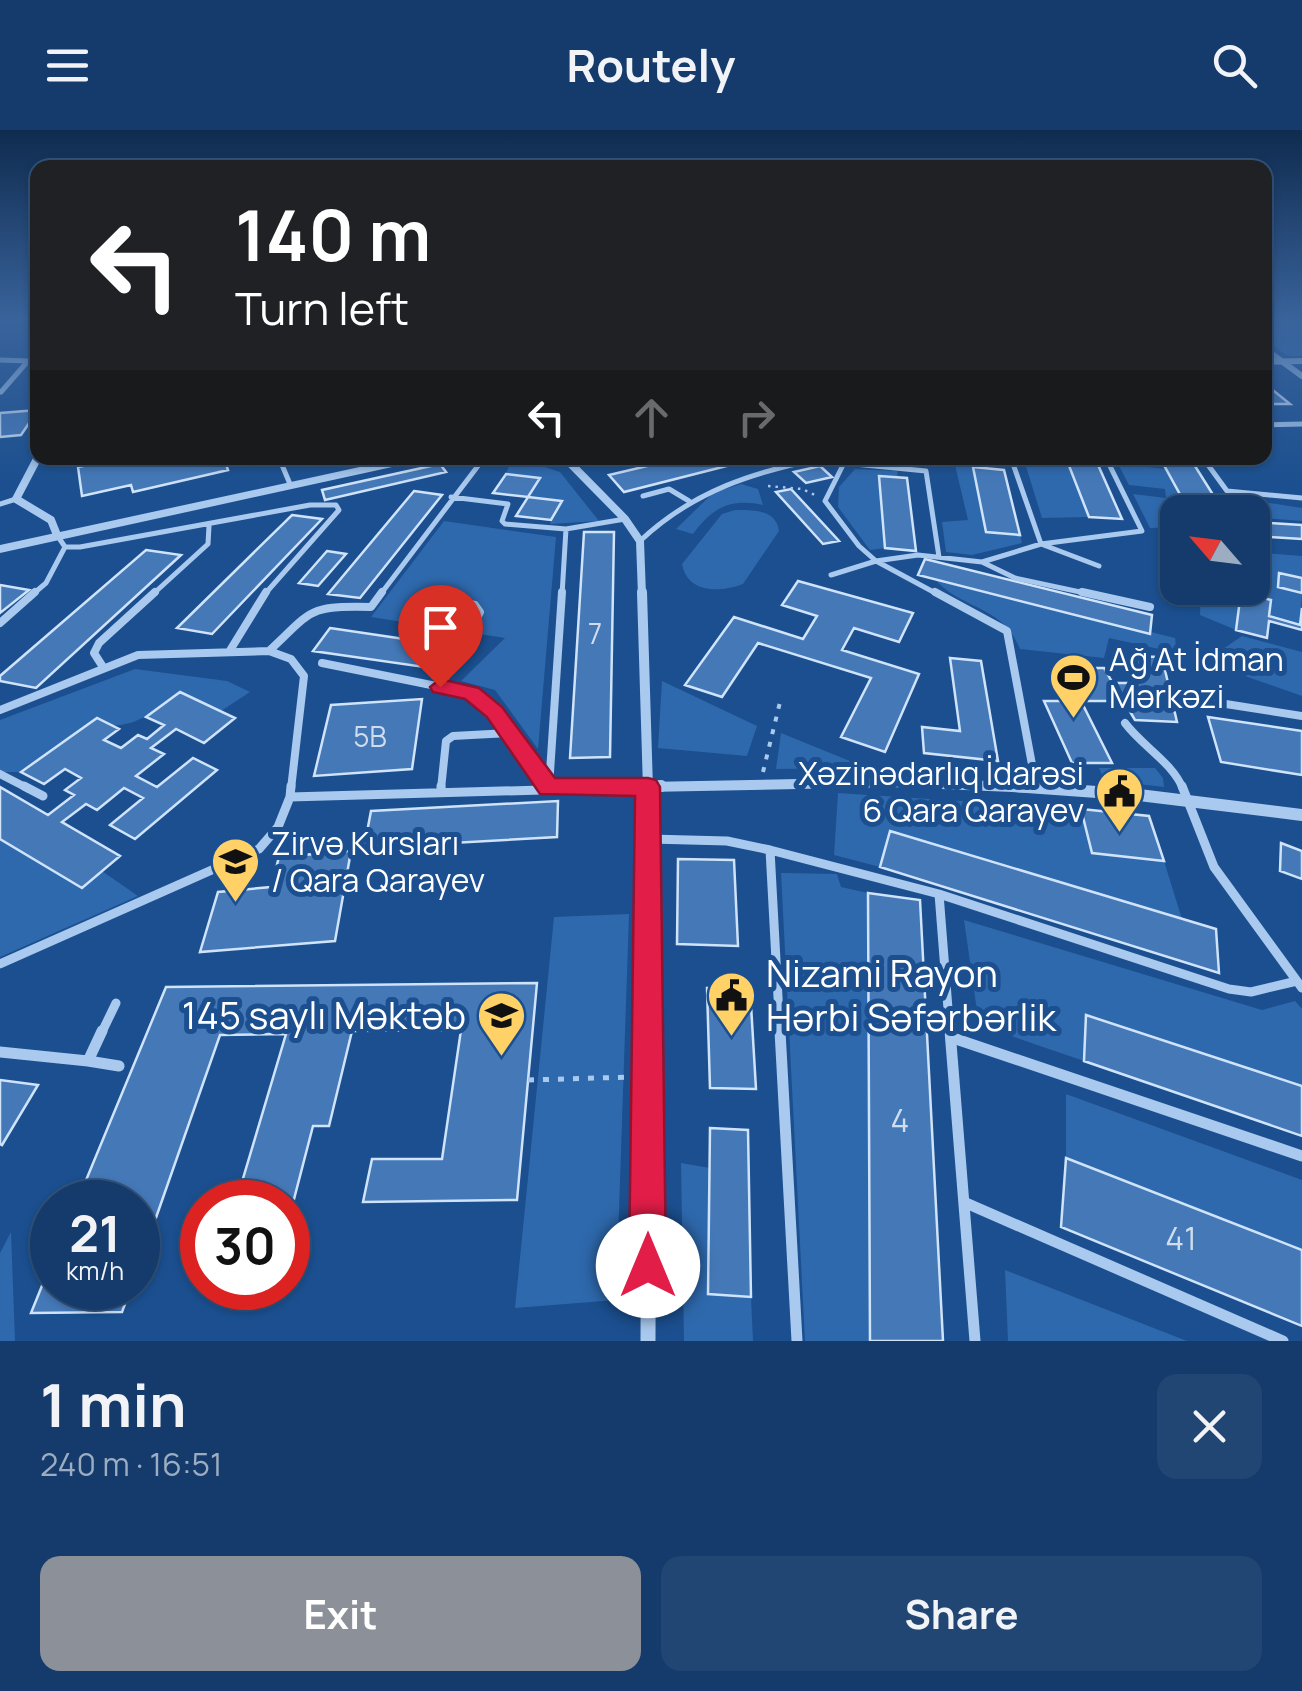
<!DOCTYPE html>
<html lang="en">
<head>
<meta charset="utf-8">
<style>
  body { margin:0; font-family:Manrope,sans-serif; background:#214673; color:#f1f3f6; height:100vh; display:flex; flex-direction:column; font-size:38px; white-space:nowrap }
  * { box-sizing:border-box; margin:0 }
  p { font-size:32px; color:#9dadc1 }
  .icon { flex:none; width:55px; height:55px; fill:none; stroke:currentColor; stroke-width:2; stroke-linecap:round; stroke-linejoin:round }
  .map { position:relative; height:1211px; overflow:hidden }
  .panel { display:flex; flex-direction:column; background:#143b6b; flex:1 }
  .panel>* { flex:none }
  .guide { position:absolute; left:30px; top:30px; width:1242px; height:305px; border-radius:20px; box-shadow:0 2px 8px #0004,0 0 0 2px #33557e; background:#202124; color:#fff; overflow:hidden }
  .needle { width:65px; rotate:298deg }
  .fabs { position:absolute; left:1160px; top:365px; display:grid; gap:20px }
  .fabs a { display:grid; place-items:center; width:110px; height:110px; border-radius:20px; background:#143b6b; box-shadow:0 2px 8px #0004,0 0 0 2px #33557e; font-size:50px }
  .speed { position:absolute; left:30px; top:1050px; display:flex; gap:20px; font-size:50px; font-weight:700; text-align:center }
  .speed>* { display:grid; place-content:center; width:130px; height:130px; border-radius:50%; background:#143b6b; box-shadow:0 2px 8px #0004,0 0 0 2px #33557e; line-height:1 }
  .speed small { font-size:25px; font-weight:400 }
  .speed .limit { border:15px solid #d22; background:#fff; color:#111 }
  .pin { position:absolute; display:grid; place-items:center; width:85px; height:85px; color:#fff; margin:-102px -42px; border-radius:50% 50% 50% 0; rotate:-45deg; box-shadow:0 0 10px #0007 }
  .pin .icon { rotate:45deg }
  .me { position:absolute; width:110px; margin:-55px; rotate:0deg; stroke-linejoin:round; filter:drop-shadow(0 0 8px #0008) }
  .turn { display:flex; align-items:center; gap:35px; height:210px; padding:0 40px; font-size:45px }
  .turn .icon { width:130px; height:130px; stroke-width:2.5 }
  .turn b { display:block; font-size:70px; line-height:85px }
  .lanes { display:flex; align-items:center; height:95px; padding:0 40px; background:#0003; justify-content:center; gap:50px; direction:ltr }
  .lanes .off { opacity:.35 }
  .round { display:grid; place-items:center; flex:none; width:105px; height:105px; border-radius:20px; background:#214673 }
  .summary { display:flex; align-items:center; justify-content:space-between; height:170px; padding:0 40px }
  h1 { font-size:60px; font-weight:700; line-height:75px }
  .action { display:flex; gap:20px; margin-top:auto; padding:20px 40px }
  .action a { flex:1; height:115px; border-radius:20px; background:#8c9099; color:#fff; font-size:40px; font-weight:700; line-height:115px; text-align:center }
  .action a+a { background:#214673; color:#f1f3f6 }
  header { display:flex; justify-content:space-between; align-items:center; height:130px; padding:0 40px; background:#143b6b; font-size:45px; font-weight:700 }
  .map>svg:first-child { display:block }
  .green { fill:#2e69ad }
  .building { fill:#4478b7; stroke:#cfe3fa; stroke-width:2.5 }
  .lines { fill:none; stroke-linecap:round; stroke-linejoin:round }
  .path-far2 { stroke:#a9c9ee; stroke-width:2.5; stroke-dasharray:2.5 5; stroke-linecap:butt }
  .path-far1 { stroke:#a9c9ee; stroke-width:4; stroke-dasharray:5 8; stroke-linecap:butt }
  .path { stroke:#a9c9ee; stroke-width:5; stroke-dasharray:6 9; stroke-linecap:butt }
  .service-far3 { stroke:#a9c9ee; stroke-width:5 }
  .service-far2 { stroke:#a9c9ee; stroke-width:8 }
  .service-far1 { stroke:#a9c9ee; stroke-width:9 }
  .service { stroke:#a9c9ee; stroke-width:11 }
  .minor-far4 { stroke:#a9c9ee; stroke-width:6 }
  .minor-far3 { stroke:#a9c9ee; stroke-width:8 }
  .minor-far2 { stroke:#a9c9ee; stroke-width:10 }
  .minor-far1 { stroke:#a9c9ee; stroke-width:12 }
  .minor { stroke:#a9c9ee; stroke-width:15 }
  .tertiary { fill:#a9c9ee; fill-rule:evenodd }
  .route { fill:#e11d48; stroke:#92132f; stroke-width:2.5 }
  .labels { text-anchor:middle; stroke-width:10; stroke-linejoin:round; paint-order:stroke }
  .number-label { font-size:28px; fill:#d0dded }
  .poi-label { font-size:32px; fill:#fff; stroke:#1b4f8f; text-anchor:start }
  .near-number-label { font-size:32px; fill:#d0dded }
  .near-poi-label { font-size:38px; fill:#fff; stroke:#1b4f8f; text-anchor:start }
</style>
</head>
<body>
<header><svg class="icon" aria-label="menu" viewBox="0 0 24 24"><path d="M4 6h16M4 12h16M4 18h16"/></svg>Routely<svg class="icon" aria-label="search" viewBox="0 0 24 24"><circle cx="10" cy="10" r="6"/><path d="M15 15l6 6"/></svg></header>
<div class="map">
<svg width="1302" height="1211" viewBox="0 0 1302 1211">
  <rect width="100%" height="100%" fill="#1b4f8f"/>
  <!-- green -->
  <path class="green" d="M1265 188 1272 192 1302 194V226H1288L1265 210Z
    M1067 329 1089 387 1042 388 1024 330Z
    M532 333 560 342 599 391 550 394 561 371 528 367 506 344 509 336Z
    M1118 334 1167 339 1224 382H1178L1177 397 1150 398 1133 364 1166 368 1165 359 1129 355Z
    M955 335 973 337 986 402 1020 405 1022 413 972 425 946 422 942 392 968 390Z
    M855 339 897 341 898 347H879L885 418 870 420 838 377 839 357Z
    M741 354 758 359 763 375C730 368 712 378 693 404L676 399 713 363Z
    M1237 368 1302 378V391L1253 387Z
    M735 380C753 380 776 379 779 401L743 454C720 463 687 463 682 434L722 384Z
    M444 391 556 407 538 619 495 560 461 551 505 508 371 487Z
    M1253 422 1302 426V448L1280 443 1278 457 1302 463 1300 495 1269 486 1270 470 1241 462 1236 500 1200 485 1201 458H1252Z
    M934 448 1175 508 1177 523 1109 508 1104 528 1020 519C1002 474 960 480 934 448Z
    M1242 506 1302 522V566L1222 538 1223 519Z
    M135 539 227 551 250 562 221 581 180 562C147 586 132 602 90 593L21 642H0V590Z
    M662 551 757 596 747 626 658 618Z
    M781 603 867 638 776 639Z
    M1099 638H1155L1163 648 1164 657 1104 650Z
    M838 663 1081 679 1093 723 1164 731 1182 789 891 701 880 737 834 725Z
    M0 709 81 758 102 741 138 766 0 827Z
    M781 743 837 744 841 757 868 763 870 1211H805Z
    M629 784 616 1170 515 1178 554 787Z
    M964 790 1262 880 1295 871 1302 879V956L1087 885 1084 931 979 895Z
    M1066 964 1302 1050V1120L1066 1028Z
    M681 1033 710 1038 708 1164 751 1167 753 1211H684Z
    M11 1102 15 1211H0V1123Z
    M1005 1140 1187 1211H1008Z"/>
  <!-- building -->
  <path class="building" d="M1265 261H1274L1290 274H1265Z
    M38 280 21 305 0 307V283Z
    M123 328H238L225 331 228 340 133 362 131 355 82 366 78 337Z
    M681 328H758L624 362 609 345Z
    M1066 328H1095L1122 389 1089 387Z
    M1160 328H1190L1222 379 1187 377Z
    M440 334 446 342 325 370 322 360Z
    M820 336 832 347 806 353 794 342Z
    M973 337 1004 340 1020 405 986 402Z
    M506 344 540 348 528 367 493 363Z
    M879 346 907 348 916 421 885 418Z
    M791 359 839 411 823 414 776 362Z
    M414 361 442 365 360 468 328 464Z
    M528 367 562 371 551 390 516 386Z
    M292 385 322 389 212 504 177 498Z
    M1252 392 1302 395V409L1252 406Z
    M584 402H614L610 627 570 628Z
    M146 420 181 425 36 558 0 551V546Z
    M327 421 346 424 318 456 299 453Z
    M925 429 1152 485 1150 504 918 445Z
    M1279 443 1302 448V463L1278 457Z
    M798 451 913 483 899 512 854 498 842 520 919 544 885 622 841 607 871 548 758 513 722 567 685 555 734 487 803 509 817 486 782 475Z
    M0 455 29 460 0 483Z
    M1241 462 1271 470 1269 486 1300 495 1302 478V500L1269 491 1267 508 1236 500Z
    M330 498 438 514 424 537 313 521Z
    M1121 526 1162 527 1177 592 1135 590 1113 553H1135Z
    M950 528 981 531 998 631 924 623 922 597 960 601Z
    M1064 538H1104L1123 571H1081Z
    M180 562 235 588 204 613 176 599 151 618 164 624 136 646 157 657 193 628 217 640 135 709 110 695 143 668 124 658 97 680 86 674 62 692 120 726 82 758 0 709V657L48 685 74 665 65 660 81 648 65 639 44 654 21 642 97 588 119 599 104 610 121 618 138 605 147 609 164 595 146 587Z
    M422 569 412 639 314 646 331 575Z
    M1044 571H1081L1112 633H1072Z
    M1208 587 1302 601V645L1221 632Z
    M558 671 557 707 364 718 371 681Z
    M1081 679 1149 686 1164 731 1092 723Z
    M890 701 1216 799 1219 843 880 737Z
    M1281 713 1302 721V749L1280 741Z
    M351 721 335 811 200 822 218 762 271 757 279 727Z
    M678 729 734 730 738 816 677 814Z
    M868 763 920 770 943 1211H870Z
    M537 853 517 1070 363 1072 372 1029H442L461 900 352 901 329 996H313L293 1073 236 1072 286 904 220 905 138 1139V1072H77L166 857Z
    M707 858H750L756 959 710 958Z
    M1086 885 1302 956V1006L1084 931Z
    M0 950 38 955 2 1015 0 1014Z
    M710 998 748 1000 751 1167 708 1164Z
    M1066 1028 1302 1120V1196L1061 1097Z
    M52 1131V1158H131L122 1182 31 1183Z"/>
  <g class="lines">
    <!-- path-far2 -->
    <path class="path-far2" d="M768 356 802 359 817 366"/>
    <!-- path-far1 -->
    <path class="path-far1" d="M763 642 781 568"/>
    <!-- path -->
    <path class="path" d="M528 950 632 947"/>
    <!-- service-far3 -->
    <path class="service-far3" d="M0 230 28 231 1 262
      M1265 295 1302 294
      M273 328 282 335 290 354
      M837 328 844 333 825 371 859 416 876 431 939 465
      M1011 328 1041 414 1099 436
      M1203 328 1227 361 1302 368
      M84 331 98 328
      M844 333 926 341 939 427
      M572 334 598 328
      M643 366 669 359 689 371
      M451 367 508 374 502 391 505 394 566 399 625 389
      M0 374 16 369
      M57 405 65 417H80L310 375H336L339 380 264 465
      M640 411C693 361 755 341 825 328
      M982 432 1015 448 1094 465
      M831 445 876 431 918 425 982 432 1041 414 1142 401 1106 328
      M32 465 46 453 65 417
      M152 465 208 414 209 396
      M380 465 484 328
      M562 465 566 399"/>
    <!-- service-far2 -->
    <path class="service-far2" d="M935 462 1007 501 1036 656
      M1082 462 1150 477
      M422 465 475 475 480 482 440 557
      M0 493 35 462
      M269 521C314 479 307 476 371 477L382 462
      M229 522 266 462
      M322 533 471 563 494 582 549 657
      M103 537 94 523 99 513 155 462
      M1213 572 1302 586
      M0 580 138 525 269 521 291 529 304 546 291 659
      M1125 593C1142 616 1173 633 1183 659
      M0 644 29 659
      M549 657 562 462
      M441 659 446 611 453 606 509 603
      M578 659 647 657"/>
    <!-- service-far1 -->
    <path class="service-far1" d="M24 656 43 666
      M1182 656 1214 737 1302 858
      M441 661V656
      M290 667 291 656
      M650 709 727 711 770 720 939 764 1229 859 1251 862 1297 851
      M770 720 780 904
      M939 764 950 904
      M0 834 259 719 278 697 290 667 647 657
      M101 904 116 873"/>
    <!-- service -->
    <path class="service" d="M780 901 797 1211
      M950 901 975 1211
      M953 908 1302 1026
      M0 922 88 931 102 901
      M88 931 119 936
      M966 1073 1283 1211"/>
    <!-- minor-far4 -->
    <path class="minor-far4" d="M1265 219 1302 246"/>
    <!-- minor-far3 -->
    <path class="minor-far3" d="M38 327 16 369 51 390 57 405
      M565 328 625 389 640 411 642 465"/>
    <!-- minor-far2 -->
    <path class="minor-far2" d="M642 462 648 659
      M647 657 894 652 1060 659"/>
    <!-- minor-far1 -->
    <path class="minor-far1" d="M648 656 649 904
      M1013 656 1139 665 1302 685
      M647 657 661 656"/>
    <!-- minor -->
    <path class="minor" d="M648 1211 649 901"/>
    <!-- tertiary -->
    <path class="tertiary" d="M1302 228V234L1265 235V229Z
      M401 328H421L415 332 0 423V415Z"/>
  </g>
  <!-- sky -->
  <linearGradient id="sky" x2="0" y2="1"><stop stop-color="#0f2b4f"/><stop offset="0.53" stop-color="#39639b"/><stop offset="1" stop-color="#39639b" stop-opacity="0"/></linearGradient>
  <rect width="1302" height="357" fill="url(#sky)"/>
  <!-- route -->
  <path class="route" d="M440 549 479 558 502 577 555 648H648L656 650 660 657 666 1136 660 1148 648 1154 635 1148 629 1136 635 666 540 664 487 587 465 569 433 562 430 557Z"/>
  <!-- icons -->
  <defs>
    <symbol id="stadium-pin" viewBox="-11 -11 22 30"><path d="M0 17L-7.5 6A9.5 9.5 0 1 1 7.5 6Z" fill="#ffd166" stroke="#1b4f8f"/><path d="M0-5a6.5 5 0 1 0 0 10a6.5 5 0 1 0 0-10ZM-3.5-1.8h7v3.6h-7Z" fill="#111"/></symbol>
    <symbol id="civic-pin" viewBox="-11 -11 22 30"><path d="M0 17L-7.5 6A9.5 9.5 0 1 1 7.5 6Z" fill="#ffd166" stroke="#1b4f8f"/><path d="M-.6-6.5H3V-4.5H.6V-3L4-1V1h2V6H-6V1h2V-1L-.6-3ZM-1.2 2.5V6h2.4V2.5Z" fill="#111"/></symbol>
    <symbol id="university-pin" viewBox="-11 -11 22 30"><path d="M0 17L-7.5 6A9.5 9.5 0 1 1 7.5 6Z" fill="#ffd166" stroke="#1b4f8f"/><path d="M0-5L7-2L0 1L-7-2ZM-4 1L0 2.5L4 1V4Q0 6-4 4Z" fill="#111"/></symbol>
    <symbol id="school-pin" viewBox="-11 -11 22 30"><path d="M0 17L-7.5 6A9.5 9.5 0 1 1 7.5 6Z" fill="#ffd166" stroke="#1b4f8f"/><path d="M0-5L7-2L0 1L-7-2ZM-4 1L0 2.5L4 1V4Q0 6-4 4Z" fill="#111"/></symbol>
  </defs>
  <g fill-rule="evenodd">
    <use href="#stadium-pin" x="1046" y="520" width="55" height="75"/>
    <use href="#civic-pin" x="1092" y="634" width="55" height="75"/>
    <use href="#university-pin" x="208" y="704" width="55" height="75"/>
    <use href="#civic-pin" x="704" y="838" width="55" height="75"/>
    <use href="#school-pin" x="474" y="858" width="55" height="75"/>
  </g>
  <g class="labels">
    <!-- number labels -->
    <g class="number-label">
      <text x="595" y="514">7</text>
      <text x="370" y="617">5B</text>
    </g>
    <!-- poi labels -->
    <g class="poi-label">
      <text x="1109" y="541">Ağ At İdman<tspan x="1109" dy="37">Mərkəzi</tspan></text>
      <text x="1084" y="655" text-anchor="end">Xəzinədarlıq İdarəsi<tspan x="1084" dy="37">6 Qara Qarayev</tspan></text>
      <text x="271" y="725">Zirvə Kursları<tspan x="271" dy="37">/ Qara Qarayev</tspan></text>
    </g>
    <!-- near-number labels -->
    <g class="near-number-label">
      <text x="900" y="1002">4</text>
      <text x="1181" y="1120">41</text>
    </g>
    <!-- near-poi labels -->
    <g class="near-poi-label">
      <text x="766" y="857">Nizami Rayon<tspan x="766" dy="44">Hərbi Səfərbərlik</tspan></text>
      <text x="466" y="899" text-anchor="end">145 saylı Məktəb</text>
    </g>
  </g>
</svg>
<div class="fabs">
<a><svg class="needle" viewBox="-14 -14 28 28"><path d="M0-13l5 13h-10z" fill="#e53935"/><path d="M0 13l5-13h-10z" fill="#9dadc1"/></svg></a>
</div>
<div class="speed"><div>21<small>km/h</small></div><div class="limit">30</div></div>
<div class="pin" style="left:440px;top:557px;background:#d93025"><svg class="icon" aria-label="arrive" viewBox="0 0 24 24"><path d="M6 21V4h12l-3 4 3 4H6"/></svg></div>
<svg class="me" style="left:648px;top:1136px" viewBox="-20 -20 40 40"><circle r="19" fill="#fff"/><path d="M0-13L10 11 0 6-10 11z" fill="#e11d48"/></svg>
<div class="guide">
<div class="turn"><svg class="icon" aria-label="left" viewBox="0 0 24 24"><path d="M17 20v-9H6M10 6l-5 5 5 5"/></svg><div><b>140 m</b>Turn left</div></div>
<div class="lanes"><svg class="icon" aria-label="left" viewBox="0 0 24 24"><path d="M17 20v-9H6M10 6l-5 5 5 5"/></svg><svg class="icon off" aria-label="ahead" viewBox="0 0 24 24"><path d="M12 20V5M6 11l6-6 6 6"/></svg><svg class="icon off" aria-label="right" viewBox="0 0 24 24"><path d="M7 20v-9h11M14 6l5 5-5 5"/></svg></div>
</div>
</div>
<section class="panel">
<div class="summary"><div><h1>1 min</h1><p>240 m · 16:51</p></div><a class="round"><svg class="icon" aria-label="close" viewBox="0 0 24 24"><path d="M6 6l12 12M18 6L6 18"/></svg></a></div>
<div class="action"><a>Exit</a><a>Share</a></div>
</section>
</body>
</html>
